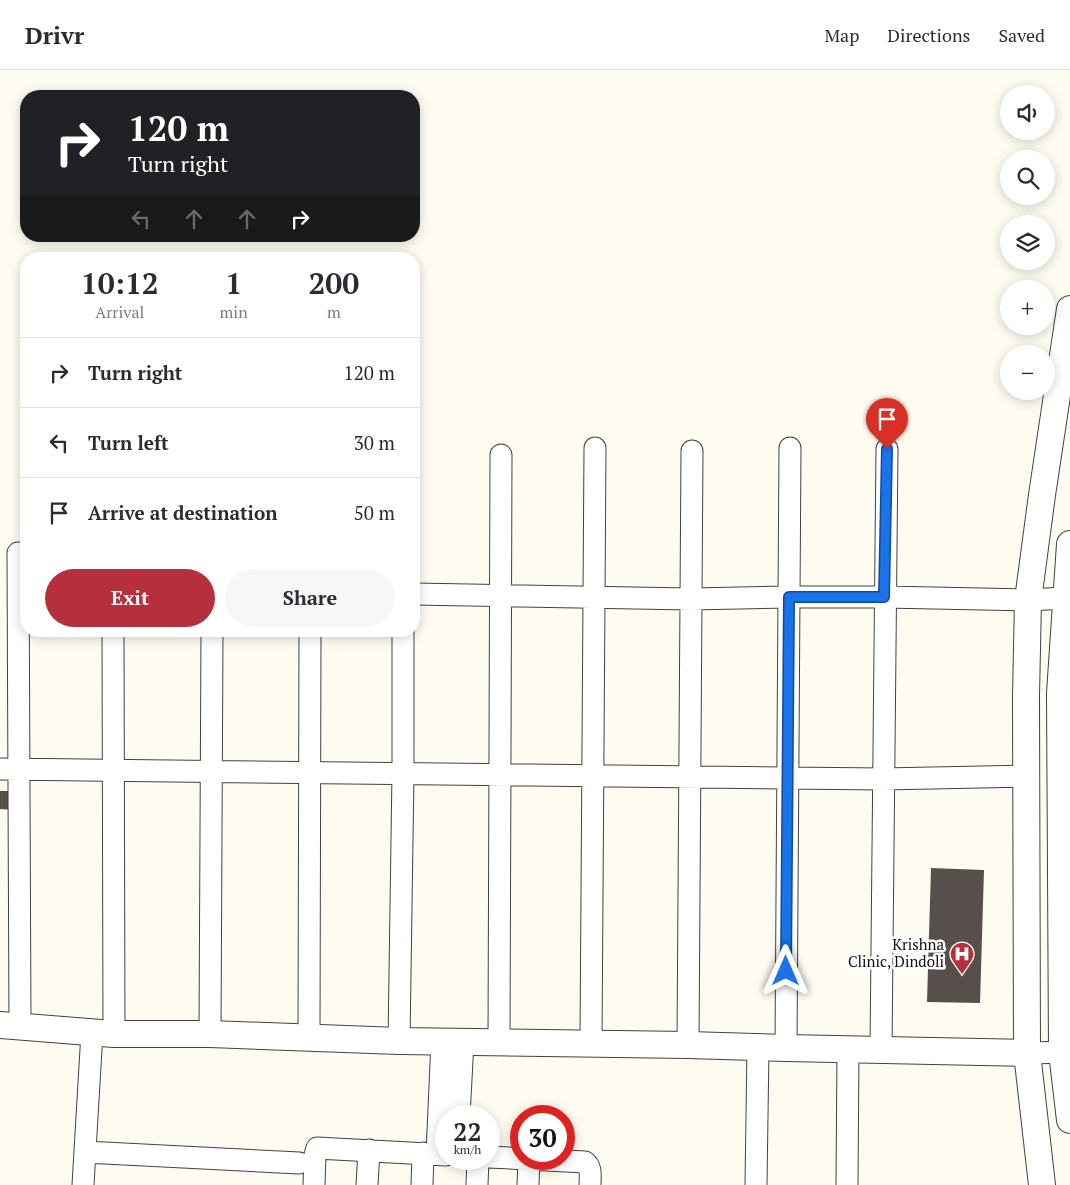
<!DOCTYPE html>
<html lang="en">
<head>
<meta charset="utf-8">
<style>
  body { margin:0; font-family:"PT Serif",serif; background:#f7f7f7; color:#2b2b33; height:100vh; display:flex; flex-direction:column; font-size:19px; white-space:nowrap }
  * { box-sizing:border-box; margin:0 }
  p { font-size:16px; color:#7c7c81 }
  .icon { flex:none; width:28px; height:28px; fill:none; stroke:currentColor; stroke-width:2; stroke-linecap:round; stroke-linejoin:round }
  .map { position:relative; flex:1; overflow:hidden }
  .panel { position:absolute; left:20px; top:182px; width:400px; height:385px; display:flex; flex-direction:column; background:#fff; border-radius:20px; box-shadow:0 2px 12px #0003 }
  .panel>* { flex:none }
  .guide { position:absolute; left:20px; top:20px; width:400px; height:152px; border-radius:20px; box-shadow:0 2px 12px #0003; background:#202124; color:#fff; overflow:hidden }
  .buttons { position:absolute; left:1000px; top:15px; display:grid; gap:10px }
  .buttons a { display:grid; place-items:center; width:55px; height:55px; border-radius:50%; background:#fff; box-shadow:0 2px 12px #0003; font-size:25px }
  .speed { position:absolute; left:435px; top:1035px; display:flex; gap:10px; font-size:25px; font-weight:700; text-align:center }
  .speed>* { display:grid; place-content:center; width:65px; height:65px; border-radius:50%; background:#fff; box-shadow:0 2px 12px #0003; line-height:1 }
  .speed small { font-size:12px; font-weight:400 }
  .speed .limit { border:8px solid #d22; background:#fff; color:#111 }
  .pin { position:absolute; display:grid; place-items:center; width:42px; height:42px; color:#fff; margin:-51px -21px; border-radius:50% 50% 50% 0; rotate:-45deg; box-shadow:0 0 5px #0007 }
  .pin .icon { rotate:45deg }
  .me { position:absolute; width:55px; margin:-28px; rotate:0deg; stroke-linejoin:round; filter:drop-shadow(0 0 4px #0008) }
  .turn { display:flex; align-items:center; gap:18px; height:105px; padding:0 25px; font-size:22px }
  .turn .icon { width:65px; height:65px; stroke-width:2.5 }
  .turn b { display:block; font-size:35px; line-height:42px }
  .lanes { display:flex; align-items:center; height:48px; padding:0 25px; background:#0003; justify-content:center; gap:25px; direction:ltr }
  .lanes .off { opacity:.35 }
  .eta { display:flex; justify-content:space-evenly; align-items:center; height:85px; text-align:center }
  .eta b { font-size:30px; font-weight:700; line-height:35px }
  .action { display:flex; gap:10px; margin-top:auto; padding:10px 25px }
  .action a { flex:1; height:58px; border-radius:30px; background:#b62f3c; color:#fff; font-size:20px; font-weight:700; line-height:58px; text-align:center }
  .action a+a { background:#f7f7f7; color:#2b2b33 }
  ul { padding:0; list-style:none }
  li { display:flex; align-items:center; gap:15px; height:70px; padding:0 25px; border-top:1px solid #e1e1e2 }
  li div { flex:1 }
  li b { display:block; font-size:19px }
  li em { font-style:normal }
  header { display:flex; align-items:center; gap:30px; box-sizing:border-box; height:70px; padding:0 25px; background:#fff; border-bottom:1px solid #e1e1e2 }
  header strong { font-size:24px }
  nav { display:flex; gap:28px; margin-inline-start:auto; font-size:18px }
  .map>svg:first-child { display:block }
  .building { fill:#574f4c }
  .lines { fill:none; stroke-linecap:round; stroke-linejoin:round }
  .minor-casing { stroke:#424242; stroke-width:23 }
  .tertiary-casing { stroke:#424242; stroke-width:28 }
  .minor { stroke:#fff; stroke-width:21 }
  .tertiary { stroke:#fff; stroke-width:26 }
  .route-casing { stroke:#114b97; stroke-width:12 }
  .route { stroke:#1a73e8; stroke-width:9 }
  .labels { text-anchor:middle; stroke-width:5; stroke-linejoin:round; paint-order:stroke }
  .poi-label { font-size:15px; fill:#0f0f0f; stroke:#fff; text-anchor:end }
</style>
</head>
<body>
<header>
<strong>Drivr</strong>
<nav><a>Map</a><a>Directions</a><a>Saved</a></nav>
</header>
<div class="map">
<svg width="1070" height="1115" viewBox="0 0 1070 1115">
  <rect width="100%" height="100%" fill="#fefbf1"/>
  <!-- building -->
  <path class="building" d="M0 721H16L15 740 0 739Z
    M931 798 984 800 980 933 927 932Z"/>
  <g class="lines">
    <defs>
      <path id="minor" d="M18 483 20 957
        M414 524 691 529 789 527H885L1028 530 1066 528
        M113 561 114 964
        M0 699 883 709 1027 706
        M210 964 212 561
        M309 968 310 561
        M399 971 403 703V561
        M499 972 501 385
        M591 973 595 378
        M688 975 692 381
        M786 978 790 378
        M881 980 887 379
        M1027 983 1070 982
        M459 1046 463 972
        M85 1082 299 1093
        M437 1084 442 971
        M489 1087 585 1092C592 1097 590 1107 590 1115
        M83 1115 92 962
        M314 1115 315 1085 317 1078 446 1085
        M367 1115 369 1080
        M422 1115 423 1083
        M477 1115 478 1089
        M528 1115 529 1089
        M756 1115 758 977
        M847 1115 848 979"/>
      <path id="tertiary" d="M1070 474 1060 623 1062 982 1070 1050
        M0 955 114 964H210L399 971 688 975 786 978 1027 983
        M1042 1115 1027 983 1026 626 1028 530 1042 425 1070 239"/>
    </defs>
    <!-- minor casing -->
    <use href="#minor" class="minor-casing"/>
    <!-- tertiary casing -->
    <use href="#tertiary" class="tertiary-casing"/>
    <!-- minor -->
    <use href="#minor" class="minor"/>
    <!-- tertiary -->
    <use href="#tertiary" class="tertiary"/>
  </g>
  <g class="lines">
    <defs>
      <path id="route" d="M786 901 789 527H884L887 379"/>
    </defs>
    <!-- route casing -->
    <use href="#route" class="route-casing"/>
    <!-- route -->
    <use href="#route" class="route"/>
  </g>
  <!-- icons -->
  <defs>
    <symbol id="hospital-pin" viewBox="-11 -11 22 30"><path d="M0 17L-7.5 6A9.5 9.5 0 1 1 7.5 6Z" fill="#b62f3c" stroke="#fff"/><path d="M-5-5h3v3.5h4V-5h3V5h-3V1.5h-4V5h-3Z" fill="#fff"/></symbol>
  </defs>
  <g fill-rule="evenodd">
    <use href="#hospital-pin" x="948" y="870" width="28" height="38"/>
  </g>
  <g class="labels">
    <!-- poi labels -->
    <g class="poi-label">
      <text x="944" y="880">Krishna<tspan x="944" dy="17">Clinic, Dindoli</tspan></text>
    </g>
  </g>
</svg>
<div class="buttons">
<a><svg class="icon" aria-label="sound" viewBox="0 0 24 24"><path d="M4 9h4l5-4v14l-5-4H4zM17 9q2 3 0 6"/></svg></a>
<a><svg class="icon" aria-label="search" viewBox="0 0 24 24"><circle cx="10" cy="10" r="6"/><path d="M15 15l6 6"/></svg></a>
<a><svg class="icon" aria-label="layers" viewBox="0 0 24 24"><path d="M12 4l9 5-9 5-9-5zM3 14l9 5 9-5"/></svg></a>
<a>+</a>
<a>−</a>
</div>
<div class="speed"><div>22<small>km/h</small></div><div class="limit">30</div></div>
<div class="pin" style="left:887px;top:379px;background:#d93025"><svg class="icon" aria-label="arrive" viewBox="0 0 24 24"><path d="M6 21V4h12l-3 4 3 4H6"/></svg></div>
<svg class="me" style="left:786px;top:901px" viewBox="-20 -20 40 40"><path d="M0-17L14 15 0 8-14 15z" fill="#1a73e8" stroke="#fff" stroke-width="4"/></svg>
<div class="guide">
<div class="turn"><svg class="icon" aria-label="right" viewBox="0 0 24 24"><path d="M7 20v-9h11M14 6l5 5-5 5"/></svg><div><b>120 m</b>Turn right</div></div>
<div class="lanes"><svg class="icon off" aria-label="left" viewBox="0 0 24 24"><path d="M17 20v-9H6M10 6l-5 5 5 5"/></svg><svg class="icon off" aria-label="ahead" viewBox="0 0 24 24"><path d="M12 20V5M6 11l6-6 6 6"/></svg><svg class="icon off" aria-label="ahead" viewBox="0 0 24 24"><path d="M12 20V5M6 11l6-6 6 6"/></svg><svg class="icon" aria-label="right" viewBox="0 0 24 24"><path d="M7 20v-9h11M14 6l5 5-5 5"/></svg></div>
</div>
<section class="panel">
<div class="eta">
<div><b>10:12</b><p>Arrival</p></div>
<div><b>1</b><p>min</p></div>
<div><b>200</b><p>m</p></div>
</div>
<ul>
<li><svg class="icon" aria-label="right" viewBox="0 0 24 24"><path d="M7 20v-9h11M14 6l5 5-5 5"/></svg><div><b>Turn right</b></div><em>120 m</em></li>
<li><svg class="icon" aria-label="left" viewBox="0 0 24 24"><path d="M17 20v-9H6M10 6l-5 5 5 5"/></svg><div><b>Turn left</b></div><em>30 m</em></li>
<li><svg class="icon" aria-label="arrive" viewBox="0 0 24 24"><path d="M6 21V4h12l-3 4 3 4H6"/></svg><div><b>Arrive at destination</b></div><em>50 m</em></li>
</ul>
<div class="action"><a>Exit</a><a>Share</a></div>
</section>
</div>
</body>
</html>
